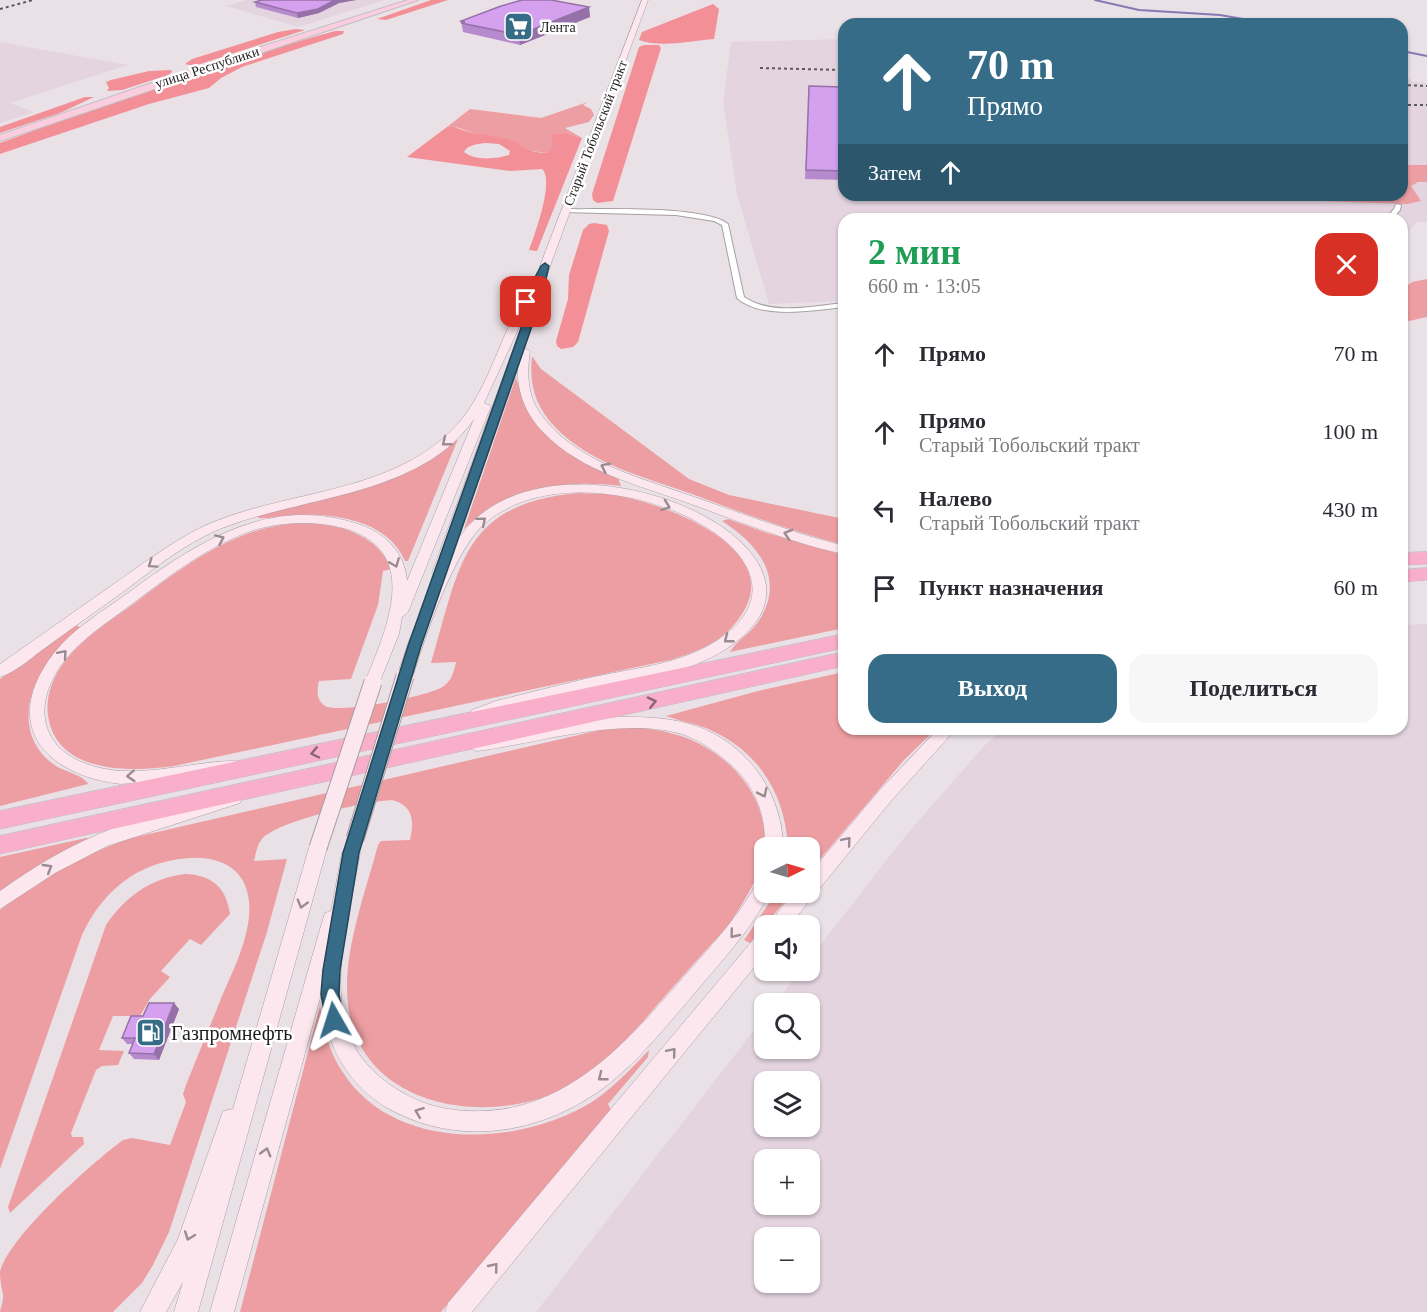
<!DOCTYPE html>
<html lang="ru">
<head>
<meta charset="utf-8">
<style>
  body { margin:0; font-family:Georgia,serif; background:#f7f7f7; color:#2b2b33; height:100vh; display:flex; flex-direction:column; font-size:22px; white-space:nowrap }
  * { box-sizing:border-box; margin:0 }
  p { font-size:20px; color:#7c7c81 }
  .icon { flex:none; width:33px; height:33px; fill:none; stroke:currentColor; stroke-width:2; stroke-linecap:round; stroke-linejoin:round }
  .map { position:relative; flex:1; overflow:hidden }
  .side { position:absolute; left:838px; top:213px; width:570px; height:522px; display:flex; flex-direction:column; background:#fff; border-radius:18px; box-shadow:0 2px 4px #0004 }
  .side>* { flex:none }
  .hud { position:absolute; left:838px; top:18px; width:570px; height:183px; border-radius:18px; box-shadow:0 2px 4px #0004; background:#366c87; color:#fff; overflow:hidden }
  .needle { width:39px; rotate:85deg }
  .buttons { position:absolute; left:754px; top:837px; display:grid; gap:12px }
  .buttons a { display:grid; place-items:center; width:66px; height:66px; border-radius:12px; background:#fff; box-shadow:0 2px 4px #0004; font-size:30px }
  .pin { position:absolute; display:grid; place-items:center; width:51px; height:51px; color:#fff; margin:-26px; border-radius:12px; box-shadow:0 3px 9px #0006 }
  .me { position:absolute; width:66px; margin:-33px; rotate:354deg; stroke-linejoin:round; filter:drop-shadow(0 0 4px #0008) }
  .turn { display:flex; align-items:center; gap:21px; height:126px; padding:0 30px; font-size:27px }
  .turn .icon { width:78px; height:78px; stroke-width:2.5 }
  .turn b { display:block; font-size:42px; line-height:51px }
  .then { display:flex; align-items:center; height:57px; padding:0 30px; background:#0003; gap:12px; font-size:22px }
  .round { display:grid; place-items:center; flex:none; width:63px; height:63px; border-radius:18px; background:#f7f7f7 }
  .head { display:flex; align-items:center; justify-content:space-between; height:102px; padding:0 30px }
  h1 { font-size:36px; font-weight:600; line-height:45px; color:#1e9e55 }
  .button { display:flex; gap:12px; margin-top:auto; padding:12px 30px }
  .button a { flex:1; height:69px; border-radius:18px; background:#366c87; color:#fff; font-size:24px; font-weight:600; line-height:69px; text-align:center }
  .button a+a { background:#f7f7f7; color:#2b2b33 }
  ul { padding:0; list-style:none }
  li { display:flex; align-items:center; gap:18px; height:78px; padding:0 30px }
  li div { flex:1 }
  li b { display:block; font-size:22px }
  li em { font-style:normal }
  .map>svg:first-child { display:block }
  .built { fill:#e3d4df; fill-rule:evenodd }
  .green { fill:#ed9ea2 }
  .forest { fill:#f38f96; fill-rule:evenodd }
  .lines { fill:none; stroke-linecap:round; stroke-linejoin:round }
  .stream { stroke:#8778b4; stroke-width:2 }
  .street-casing { stroke:#a69ea4; stroke-width:2 }
  .secondary-casing { stroke:#a69ea4; stroke-width:1 }
  .primary-casing { stroke:#c0bfc0; stroke-width:2 }
  .highway-casing { stroke:#c0bfc0; stroke-width:1 }
  .street { fill:#fff; fill-rule:evenodd }
  .secondary { fill:#fde7ef; fill-rule:evenodd }
  .primary { fill:#fbcedf; fill-rule:evenodd }
  .highway { fill:#f9aeca; fill-rule:evenodd }
  .rail { stroke:#5c585b; stroke-width:2; stroke-dasharray:3 3; stroke-linecap:butt }
  .secondary-bridge-casing { stroke:#a69ea4; stroke-width:19; stroke-linecap:butt }
  .secondary-bridge { stroke:#fde7ef; stroke-width:17 }
  .wall { fill:#b78ace }
  .shaded-wall { fill:#9571a7 }
  .building { fill:#d5a1ef; stroke:#9571a7; stroke-width:1.5 }
  .oneway { stroke:#998c91 }
  .oneway2 { stroke:#8c6574 }
  .route { fill:#366c87; stroke:#234658; stroke-width:1.5 }
  .labels { text-anchor:middle; stroke-width:5; stroke-linejoin:round; paint-order:stroke }
  .far-poi-label { font-size:14px; fill:#1f1c1e; stroke:#fff; text-anchor:start }
  .far-street-label { font-size:14px; fill:#1f1c1e; stroke:#fff }
  .near-poi-label { font-size:20px; fill:#1f1c1e; stroke:#fff; text-anchor:start }
</style>
</head>
<body>
<div class="map">
<svg width="1427" height="1312" viewBox="0 0 1427 1312">
  <rect width="100%" height="100%" fill="#eae1e7"/>
  <!-- built -->
  <path class="built" d="M246 0H385L298 27 226 6Z
    M844 39V195H1402L1403 74 1414 82 1427 83V222H1417L1403 239 1402 219H844V301L769 304 737 194 723 102 731 42Z
    M0 42 128 65 10 103 34 112 0 123Z
    M1427 624V1312H536L765 1016V1048H810V1004L775 1003 800 971 810 970V958L907 834 985 745 1005 729H1402L1403 625ZM765 1082H810V1126H765ZM765 1160H810V1204H765ZM765 1238H810V1282H765Z"/>
  <!-- green -->
  <path class="green" d="M588 102 583 105 591 109 594 115 589 122 565 128 582 138 569 134 547 153 524 150 504 138 482 136 453 126 447 127 470 109 541 118Z
    M1403 165H1427V182H1418L1411 186 1421 201 1407 204 1259 199 1247 195 1353 197 1352 195H1402Z
    M1427 279V317L1409 321 1403 319V289L1412 282Z
    M532 356 541 369 689 479 729 495 844 519V545C791 531 740 512 689 493 643 477 589 463 555 427 535 406 529 384 532 356Z
    M516 377 523 401 532 418 618 478 621 486C564 479 506 487 464 529Z
    M458 439 408 561H405C388 520 334 513 295 515 283 516 270 519 258 518L259 515 427 461Z
    M578 493C590 494 603 493 615 495 662 503 786 547 742 614 725 641 700 651 670 660L174 766C132 772 61 774 49 721 44 699 52 678 65 661 84 637 111 620 135 603 194 558 262 507 341 528 364 535 382 546 391 569L383 571 378 605 351 679 319 681C317 690 316 700 325 706 338 714 431 696 444 686 452 680 454 671 456 662L431 663C460 567 461 504 578 493Z
    M728 519 767 533 844 555V628L730 652C736 641 751 633 758 622 787 579 758 544 722 521Z
    M76 625 81 628C71 639 58 649 49 661 24 693 18 738 53 764 62 771 84 775 88 784L0 806V679Z
    M844 672V729H936L904 760 810 871V848L788 847C785 793 758 750 706 728 693 723 679 721 666 716L758 691Z
    M609 728C632 727 655 728 678 735 729 751 774 800 763 856 758 882 742 904 728 926 704 952 681 978 658 1004 632 1034 605 1067 569 1086 491 1129 359 1109 348 1004 342 954 365 894 378 845L381 841 410 840C414 821 414 806 392 800 367 801 277 821 262 839 257 845 256 853 254 861L287 859 267 932 169 1232 153 1265 142 1283 113 1312H0C1 1307 4 1299 3 1294 1 1286 0 1280 0 1272 9 1236 92 1163 123 1140L132 1138 170 1145 186 1102 183 1094 186 1085C197 1057 209 1029 220 1001 233 970 252 935 249 901 243 842 166 853 130 877 108 892 93 911 82 935L0 1169V910C38 880 82 856 127 839Z
    M86 838H88L87 841 0 892V857Z
    M185 874C211 875 226 886 230 914L201 945 190 939 161 971 170 977 150 999 140 1016H113L99 1050 124 1051 118 1065 102 1066 96 1070 71 1133 72 1137H83L84 1144 10 1213 8 1207 106 925C125 897 151 878 185 874Z
    M776 893H792L750 943 744 940Z
    M320 1006C324 1029 329 1052 342 1071 394 1154 522 1147 595 1100 615 1086 632 1068 649 1050L648 1057 608 1104 611 1110 441 1312H240Z"/>
  <!-- forest -->
  <path class="forest" d="M431 0H448L386 20 377 19Z
    M713 4 719 9 714 39C691 41 660 48 639 40L642 32Z
    M296 29 305 30 194 66 185 64 192 59 278 32Z
    M335 31H344L343 34 242 67 221 78 209 88 149 104 0 154V143C110 103 222 62 335 31Z
    M644 45H659L661 48 613 201 597 203 593 200 592 194 639 47Z
    M171 70 172 72 168 75 122 90 107 91 109 88 106 82 111 80 149 71Z
    M85 97H94L60 113 0 133V127Z
    M453 126C470 135 486 134 504 138 523 142 522 153 547 153L553 146 551 134H569L582 138 537 251 529 250C534 236 555 180 542 169L510 171 407 157 447 127ZM486 143 499 144 510 151 509 155C496 159 475 161 464 152 468 144 478 144 486 143Z
    M594 223 607 225 609 231 578 342 573 347 561 349 557 346 556 341 568 299 569 275 583 230 589 224Z"/>
  <g class="lines">
    <!-- stream -->
    <path class="stream" d="M1095 0 1139 10 1220 15 1272 24
      M1402 51 1427 56"/>
    <defs>
      <path id="street" d="M1396 204 1401 205 1400 210 1392 219H1385L1394 209Z
        M566 209C601 210 703 205 728 224L744 297C772 316 813 306 844 303V307C814 310 762 320 737 298L722 225 714 221 676 215 564 212V210Z"/>
      <path id="secondary" d="M642 0H648L550 266 524 348 530 351C527 372 527 395 540 413 575 463 642 478 697 498 746 515 794 533 844 546V554C791 543 739 521 688 503 639 485 582 472 544 433 526 415 517 393 518 368L457 541C545 403 881 549 726 649 688 674 640 678 596 688 564 695 532 704 499 712L478 720 472 718 470 714 472 710 496 701C528 693 560 685 593 677 641 667 694 663 732 629 826 544 573 435 480 528 453 556 424 638 413 676L410 680H400L397 676 410 638 437 577 432 573 529 306 484 403 491 406 408 612 402 617 399 634 378 686H368L365 682C385 632 422 555 350 530 319 520 282 521 251 531 205 547 167 578 128 607 106 623 83 638 65 660 35 697 35 744 84 763 131 782 185 762 233 761L239 762 241 767 239 772 121 784C43 775 0 723 54 653 74 628 103 611 128 593 198 541 271 494 361 525 386 534 405 553 407 581L474 419C420 498 296 496 215 531 184 545 157 566 131 586 104 606 76 625 49 645 34 655 17 672 0 677V664C37 638 74 612 111 586 141 565 170 543 202 527 282 490 383 496 450 432 486 398 497 344 521 302L526 299 531 301 540 266Z
        M618 717C641 717 663 717 686 723 742 737 783 790 783 848H765C766 813 755 785 729 763 715 751 700 740 682 734 620 716 540 743 477 751L471 749 469 745 471 741 477 739Z
        M938 729H956L891 801 789 926H768L793 892H810V873L879 791Z
        M234 791 240 793 242 798 240 803 107 846 55 873 0 909V891C35 866 73 843 114 828 153 813 194 804 234 791Z
        M318 841 324 843 327 848 198 1312H174L183 1282 166 1312H140L178 1239 223 1111 233 1109 309 848 312 843Z
        M351 846 357 848 360 853C351 906 333 965 344 1019 351 1053 376 1078 405 1094 429 1108 457 1112 484 1111 572 1107 628 1040 682 979 710 947 739 917 759 879L765 876V892H770C751 931 721 961 694 994 669 1023 645 1053 616 1078 551 1133 460 1151 384 1106 344 1081 322 1037 322 991L234 1312H210L323 919 325 913 331 911 342 853 345 848Z
        M765 932V954L472 1312H445L448 1303 758 934Z"/>
      <path id="primary" d="M408 0H418L0 141V135L204 65Z"/>
      <path id="highway" d="M1427 552V564L1402 565V553Z
        M1427 568V580L1402 582V570Z
        M844 634V648L0 829V811Z
        M844 652V666L0 854V836Z"/>
    </defs>
    <!-- street casing -->
    <use href="#street" class="street-casing"/>
    <!-- secondary casing -->
    <use href="#secondary" class="secondary-casing"/>
    <!-- primary casing -->
    <use href="#primary" class="primary-casing"/>
    <!-- highway casing -->
    <use href="#highway" class="highway-casing"/>
    <!-- street -->
    <use href="#street" class="street"/>
    <!-- secondary -->
    <use href="#secondary" class="secondary"/>
    <!-- primary -->
    <use href="#primary" class="primary"/>
    <!-- highway -->
    <use href="#highway" class="highway"/>
    <!-- rail -->
    <path class="rail" d="M0 9 33 0
      M760 68 844 70
      M1402 85 1427 86
      M1402 105H1427"/>
    <defs>
      <path id="secondary-bridge" d="M355 839 405 676
        M318 848 373 682"/>
    </defs>
    <!-- secondary-bridge casing -->
    <use href="#secondary-bridge" class="secondary-bridge-casing"/>
    <!-- secondary-bridge -->
    <use href="#secondary-bridge" class="secondary-bridge"/>
  </g>
  <!-- wall -->
  <path class="wall" d="M262 0H356L339 3 319 13 298 18 256 7 255 2Z
    M589 7 590 17 520 45 463 32 461 21Z
    M809 86 844 133V180L805 179Z
    M179 1009 159 1060 134 1059 129 1053 133 1044H127L122 1038 143 1016Z"/>
  <!-- shaded-wall -->
  <path class="shaded-wall" d="M335 0H356L339 3 319 13 298 18 297 13Z
    M589 7 590 17 520 45 519 35Z
    M174 1003 179 1009 159 1060 154 1054Z"/>
  <!-- building -->
  <path class="building" d="M262 0H335L318 9 297 13 255 2Z
    M522 0H551L589 7 519 35 461 23 465 22 461 21 501 6Z
    M809 86 843 87 844 171 806 170Z
    M149 1003H174L154 1054 129 1053 135 1038H122L131 1016H143Z"/>
  <!-- one-way arrows -->
  <defs><path id="oneway-chevron" d="M-2-3.5L2.5 0L-2 3.5" fill="none" stroke-width="1.6" stroke-linecap="round" stroke-linejoin="round" transform="scale(1.5)"/></defs>
  <g class="oneway">
    <use href="#oneway-chevron" transform="translate(446 442) rotate(141)"/>
    <use href="#oneway-chevron" transform="translate(605 467) rotate(-154)"/>
    <use href="#oneway-chevron" transform="translate(666 506) rotate(20)"/>
    <use href="#oneway-chevron" transform="translate(482 521) rotate(-40)"/>
    <use href="#oneway-chevron" transform="translate(788 534) rotate(-163)"/>
    <use href="#oneway-chevron" transform="translate(220 539) rotate(-24)"/>
    <use href="#oneway-chevron" transform="translate(395 563) rotate(68)"/>
    <use href="#oneway-chevron" transform="translate(152 564) rotate(145)"/>
    <use href="#oneway-chevron" transform="translate(728 639) rotate(142)"/>
    <use href="#oneway-chevron" transform="translate(63 654) rotate(-49)"/>
    <use href="#oneway-chevron" transform="translate(131 776) rotate(177)"/>
    <use href="#oneway-chevron" transform="translate(763 793) rotate(64)"/>
    <use href="#oneway-chevron" transform="translate(847 841) rotate(-50)"/>
    <use href="#oneway-chevron" transform="translate(48 868) rotate(-31)"/>
    <use href="#oneway-chevron" transform="translate(302 904) rotate(106)"/>
    <use href="#oneway-chevron" transform="translate(734 934) rotate(129)"/>
    <use href="#oneway-chevron" transform="translate(672 1052) rotate(-50)"/>
    <use href="#oneway-chevron" transform="translate(602 1077) rotate(142)"/>
    <use href="#oneway-chevron" transform="translate(419 1112) rotate(-159)"/>
    <use href="#oneway-chevron" transform="translate(266 1152) rotate(-75)"/>
    <use href="#oneway-chevron" transform="translate(189 1236) rotate(110)"/>
    <use href="#oneway-chevron" transform="translate(494 1267) rotate(-51)"/>
  </g>
  <g class="oneway2">
    <use href="#oneway-chevron" transform="translate(652 702) rotate(-13)"/>
    <use href="#oneway-chevron" transform="translate(315 753) rotate(168)"/>
  </g>
  <!-- route -->
  <path class="route" d="M545 263 549 266 541 300 421 646 359 853 340 970 339 994 343 1020 340 1026 334 1028 327 1026 321 994 323 970 343 853 408 646 530 303 526 305 522 302 541 266Z"/>
  <!-- icons -->
  <defs>
    <symbol id="supermarket-square" viewBox="-11 -11 22 22"><rect x="-9" y="-9" width="18" height="18" rx="4" fill="#366c87" stroke="#fff"/><path d="M-6-5.5h2.5l.6 2H6L4.5 2H-2.5L-4.4-4H-6ZM-1.5 3.2a1.3 1.3 0 1 0 .1 0ZM3 3.2a1.3 1.3 0 1 0 .1 0Z" fill="#fff"/></symbol>
    <symbol id="fuel-square" viewBox="-11 -11 22 22"><rect x="-9" y="-9" width="18" height="18" rx="4" fill="#366c87" stroke="#fff"/><path d="M-5.5-6h7V0h2V4h1.3V-2.5L3-4.5l.8-.8L6-3V5H2.5V1h-1V6h-7ZM-4.2-4.7v3.2H.2V-4.7Z" fill="#fff"/></symbol>
  </defs>
  <g fill-rule="evenodd">
    <use href="#supermarket-square" x="502" y="10" width="33" height="33"/>
    <use href="#fuel-square" x="134" y="1016" width="33" height="33"/>
  </g>
  <g class="labels">
    <!-- far-poi labels -->
    <g class="far-poi-label">
      <text x="540" y="32">Лента</text>
    </g>
    <!-- far-street labels -->
    <g class="far-street-label">
      <text transform="translate(207 67) rotate(-18)" y="5">улица Республики</text>
      <text transform="translate(595 133) rotate(-69)" y="5">Старый Тобольский тракт</text>
    </g>
    <!-- near-poi labels -->
    <g class="near-poi-label">
      <text x="171" y="1040">Газпромнефть</text>
    </g>
  </g>
</svg>
<div class="buttons">
<a><svg class="needle" viewBox="-14 -14 28 28"><path d="M0-13l5 13h-10z" fill="#e53935"/><path d="M0 13l5-13h-10z" fill="#7c7c81"/></svg></a>
<a><svg class="icon" aria-label="sound" viewBox="0 0 24 24"><path d="M4 9h4l5-4v14l-5-4H4zM17 9q2 3 0 6"/></svg></a>
<a><svg class="icon" aria-label="search" viewBox="0 0 24 24"><circle cx="10" cy="10" r="6"/><path d="M15 15l6 6"/></svg></a>
<a><svg class="icon" aria-label="layers" viewBox="0 0 24 24"><path d="M12 4l9 5-9 5-9-5zM3 14l9 5 9-5"/></svg></a>
<a>+</a>
<a>−</a>
</div>
<div class="pin" style="left:526px;top:302px;background:#d93025"><svg class="icon" aria-label="arrive" viewBox="0 0 24 24"><path d="M6 21V4h12l-3 4 3 4H6"/></svg></div>
<svg class="me" style="left:334px;top:1020px" viewBox="-20 -20 40 40"><path d="M0-17L14 15 0 8-14 15z" fill="#366c87" stroke="#fff" stroke-width="4"/></svg>
<div class="hud">
<div class="turn"><svg class="icon" aria-label="ahead" viewBox="0 0 24 24"><path d="M12 20V5M6 11l6-6 6 6"/></svg><div><b>70 m</b>Прямо</div></div>
<div class="then">Затем<svg class="icon" aria-label="ahead" viewBox="0 0 24 24"><path d="M12 20V5M6 11l6-6 6 6"/></svg></div>
</div>
<section class="side">
<div class="head"><div><h1>2 мин</h1><p>660 m · 13:05</p></div><a class="round" style="background:#d93025;color:#fff"><svg class="icon" aria-label="close" viewBox="0 0 24 24"><path d="M6 6l12 12M18 6L6 18"/></svg></a></div>
<ul>
<li><svg class="icon" aria-label="ahead" viewBox="0 0 24 24"><path d="M12 20V5M6 11l6-6 6 6"/></svg><div><b>Прямо</b></div><em>70 m</em></li>
<li><svg class="icon" aria-label="ahead" viewBox="0 0 24 24"><path d="M12 20V5M6 11l6-6 6 6"/></svg><div><b>Прямо</b><p>Старый Тобольский тракт</p></div><em>100 m</em></li>
<li><svg class="icon" aria-label="left" viewBox="0 0 24 24"><path d="M17 20v-9H6M10 6l-5 5 5 5"/></svg><div><b>Налево</b><p>Старый Тобольский тракт</p></div><em>430 m</em></li>
<li><svg class="icon" aria-label="arrive" viewBox="0 0 24 24"><path d="M6 21V4h12l-3 4 3 4H6"/></svg><div><b>Пункт назначения</b></div><em>60 m</em></li>
</ul>
<div class="button"><a>Выход</a><a>Поделиться</a></div>
</section>
</div>
</body>
</html>
